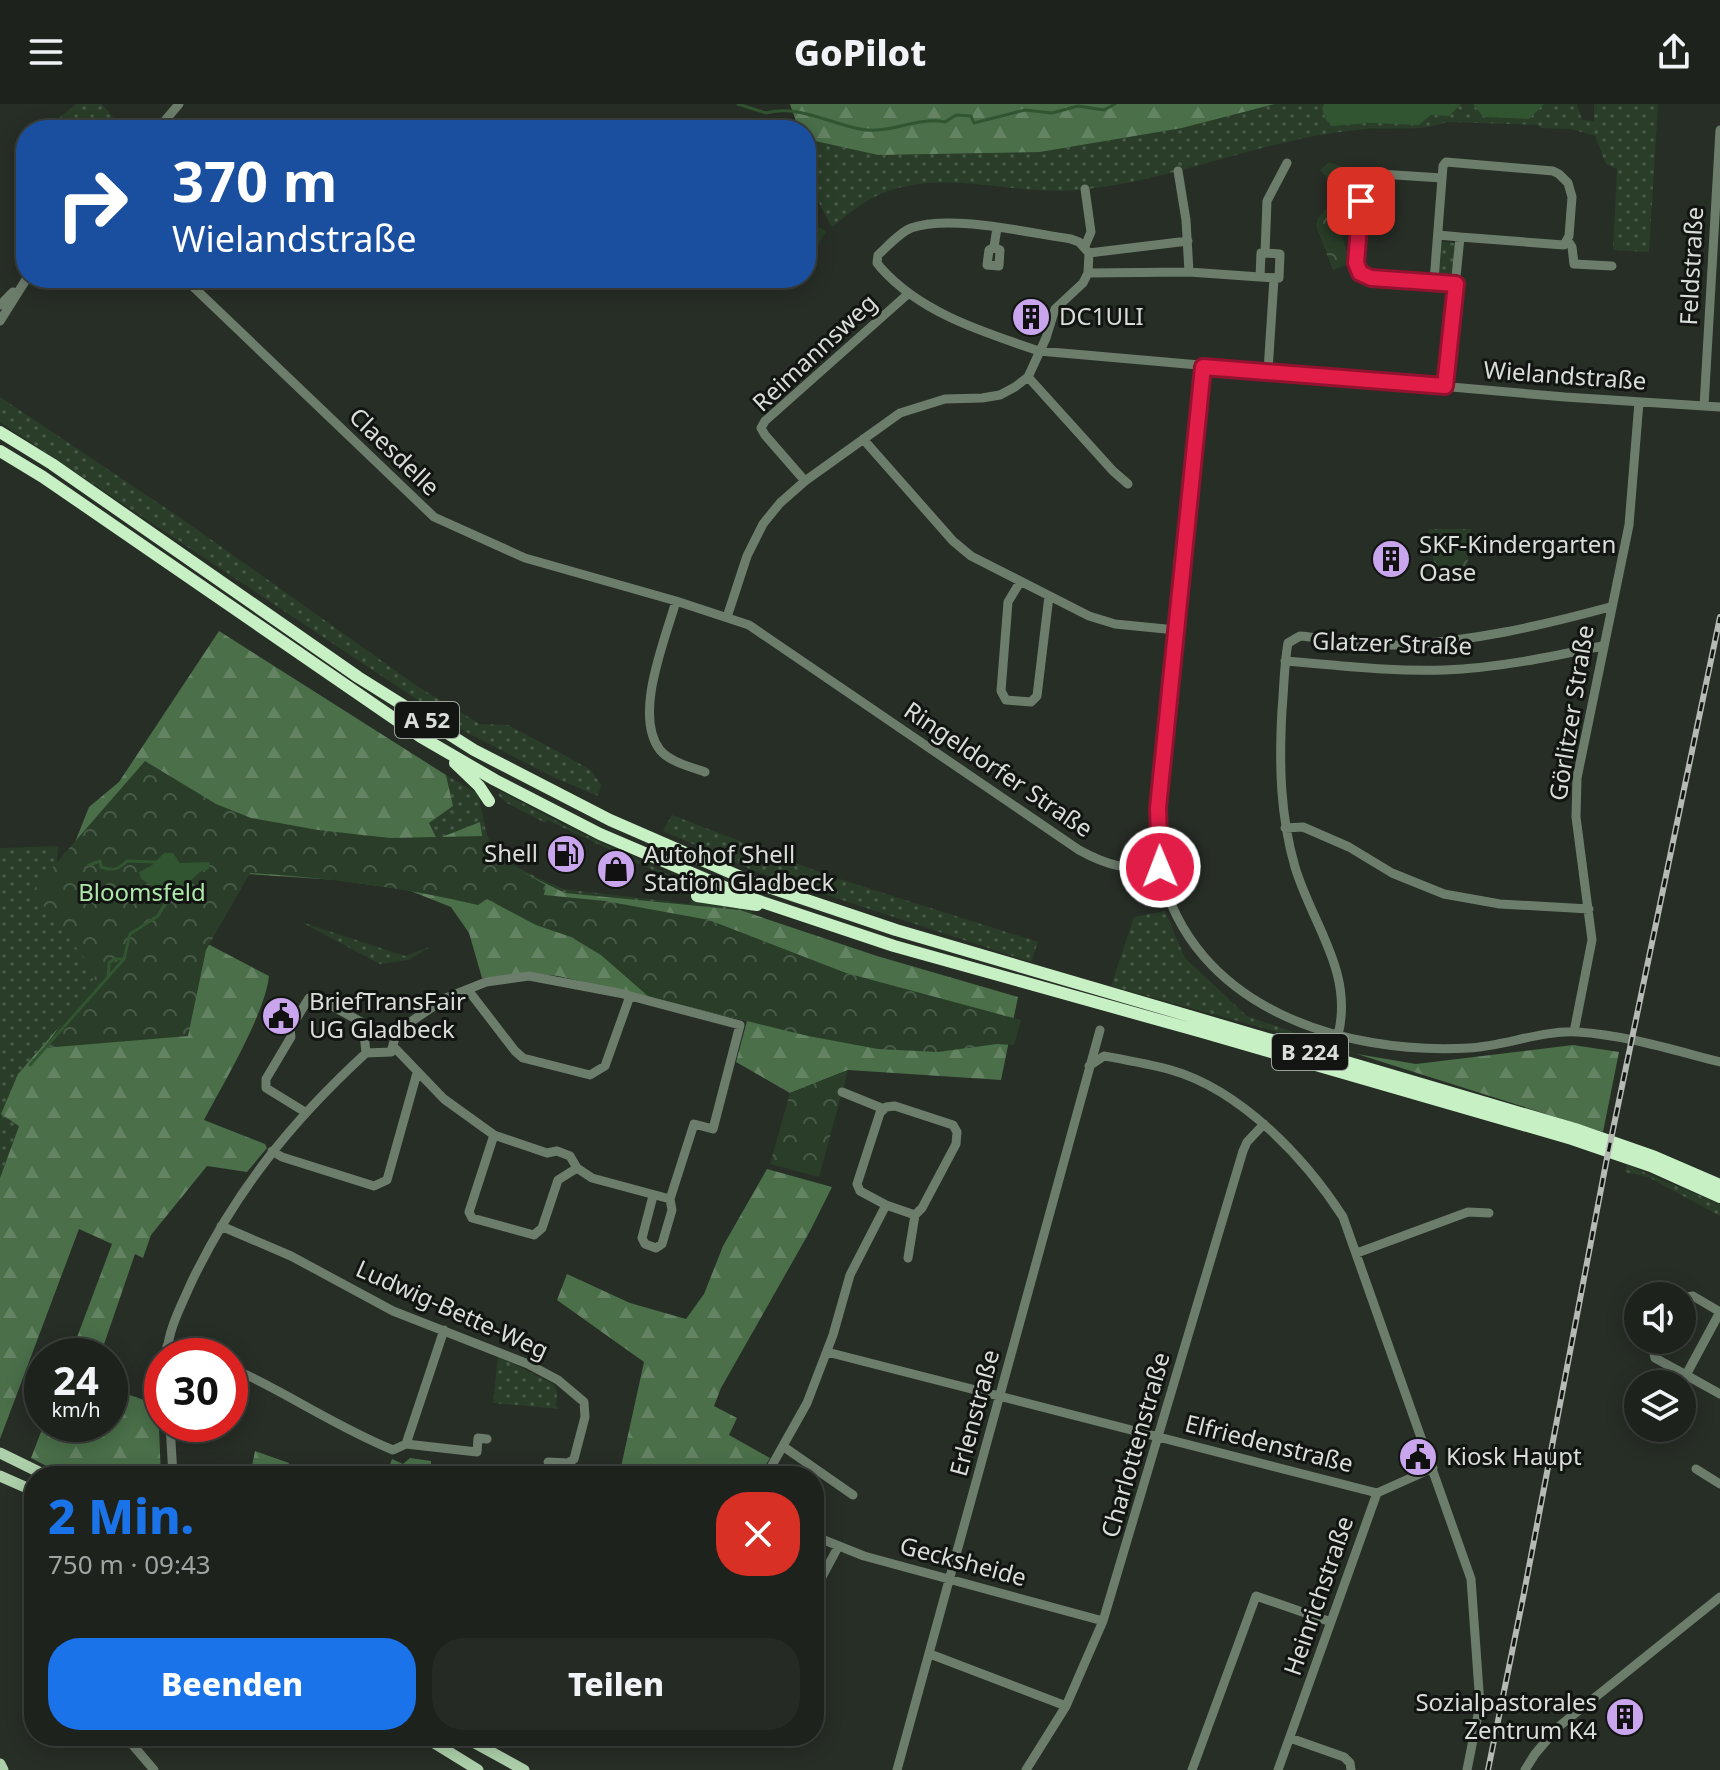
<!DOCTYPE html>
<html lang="de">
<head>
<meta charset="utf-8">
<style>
  body { margin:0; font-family:"Noto Sans",sans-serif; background:#252a25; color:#f1f3f6; height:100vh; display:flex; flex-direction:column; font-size:30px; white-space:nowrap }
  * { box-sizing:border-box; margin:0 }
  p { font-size:26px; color:#a0a4a3 }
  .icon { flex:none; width:44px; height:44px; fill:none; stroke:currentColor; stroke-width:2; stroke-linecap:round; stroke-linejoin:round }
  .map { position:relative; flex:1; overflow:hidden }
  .panel { position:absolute; left:24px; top:1362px; width:800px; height:280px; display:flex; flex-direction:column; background:#1d221c; border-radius:32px; box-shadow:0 4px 20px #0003,0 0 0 2px #3b3f3b }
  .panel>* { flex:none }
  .hud { position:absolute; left:16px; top:16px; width:800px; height:168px; border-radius:32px; box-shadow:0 4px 20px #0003,0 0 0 2px #3b3f3b; background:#1a4fa0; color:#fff; overflow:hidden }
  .controls { position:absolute; left:1624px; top:1178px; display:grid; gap:16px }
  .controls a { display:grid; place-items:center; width:72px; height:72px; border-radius:50%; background:#1d221c; box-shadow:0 4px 20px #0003,0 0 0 2px #3b3f3b; font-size:40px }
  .speed { position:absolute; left:24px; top:1234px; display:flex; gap:16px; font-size:40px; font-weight:700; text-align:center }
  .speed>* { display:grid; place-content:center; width:104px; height:104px; border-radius:50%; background:#1d221c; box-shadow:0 4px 20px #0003,0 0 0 2px #3b3f3b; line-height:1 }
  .speed small { font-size:20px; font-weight:400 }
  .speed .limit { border:12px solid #d22; background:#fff; color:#111 }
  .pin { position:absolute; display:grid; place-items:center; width:68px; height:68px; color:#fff; margin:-34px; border-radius:16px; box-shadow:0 4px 12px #0006 }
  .me { position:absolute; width:88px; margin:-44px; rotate:359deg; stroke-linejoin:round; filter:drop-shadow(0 0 6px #0008) }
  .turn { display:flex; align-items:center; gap:28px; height:168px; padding:0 24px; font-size:36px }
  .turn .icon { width:104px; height:104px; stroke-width:2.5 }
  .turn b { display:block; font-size:56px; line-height:68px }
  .round { display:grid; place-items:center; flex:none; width:84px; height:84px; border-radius:32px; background:#252a25 }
  .headline { display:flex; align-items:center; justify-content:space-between; height:136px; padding:0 24px }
  h1 { font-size:48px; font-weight:800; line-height:60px; color:#1a73e8 }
  .cta { display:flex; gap:16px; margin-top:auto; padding:16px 24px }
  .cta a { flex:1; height:92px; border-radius:32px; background:#1a73e8; color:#fff; font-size:32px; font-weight:800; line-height:92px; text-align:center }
  .cta a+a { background:#252a25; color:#f1f3f6 }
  header { display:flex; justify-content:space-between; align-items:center; height:104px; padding:0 24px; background:#1d221c; font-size:36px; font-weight:800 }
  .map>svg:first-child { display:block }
  .grass { fill:url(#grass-dots) }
  .forest { fill:url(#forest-firs) }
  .park { fill:url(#park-crowns) }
  .pitch { fill:#293d28 }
  .water { fill:#315530 }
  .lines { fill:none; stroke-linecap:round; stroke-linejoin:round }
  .stream { stroke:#315530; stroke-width:3 }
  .minor { stroke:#6d7d6c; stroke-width:9 }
  .major { stroke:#add0ab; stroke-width:11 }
  .highway { stroke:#c7f0c4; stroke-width:12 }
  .rail-casing { stroke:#b5bab5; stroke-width:6 }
  .rail { stroke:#121512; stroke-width:3; stroke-dasharray:9; stroke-linecap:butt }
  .route-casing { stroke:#92132f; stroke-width:20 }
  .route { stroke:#e11d48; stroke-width:14 }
  .labels { text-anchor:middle; stroke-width:6; stroke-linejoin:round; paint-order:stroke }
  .shield { fill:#121512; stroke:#9da29d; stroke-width:2 }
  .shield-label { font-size:22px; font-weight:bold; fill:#d9ded9 }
  .street-label { font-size:24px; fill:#d9ded9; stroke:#121512 }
  .poi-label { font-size:24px; fill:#d9ded9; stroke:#121512; text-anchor:start }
  .park-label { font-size:24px; fill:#ade8aa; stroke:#121512 }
</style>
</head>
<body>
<header><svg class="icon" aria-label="menu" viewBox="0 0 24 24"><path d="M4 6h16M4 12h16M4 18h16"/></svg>GoPilot<svg class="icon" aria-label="share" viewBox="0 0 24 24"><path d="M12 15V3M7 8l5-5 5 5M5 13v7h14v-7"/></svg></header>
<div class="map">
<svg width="1720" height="1666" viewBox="0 0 1720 1666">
  <defs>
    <pattern id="grass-dots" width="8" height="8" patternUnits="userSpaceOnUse" patternTransform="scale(2)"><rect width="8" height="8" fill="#293d28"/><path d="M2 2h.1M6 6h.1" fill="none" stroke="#475947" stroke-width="1.8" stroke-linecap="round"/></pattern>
    <pattern id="forest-firs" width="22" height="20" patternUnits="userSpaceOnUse" patternTransform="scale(2)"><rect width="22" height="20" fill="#4a6f49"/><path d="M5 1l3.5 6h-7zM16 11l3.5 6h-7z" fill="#648363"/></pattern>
    <pattern id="park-crowns" width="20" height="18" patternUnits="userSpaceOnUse" patternTransform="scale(2)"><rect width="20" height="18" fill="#293d28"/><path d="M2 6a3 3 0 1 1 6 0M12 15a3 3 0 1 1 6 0" fill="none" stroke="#475947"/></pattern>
  </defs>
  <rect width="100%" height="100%" fill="#272e26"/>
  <!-- grass -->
  <path class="grass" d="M76 0H102L124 26 46 25Z
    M1275 0H1577L1582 16 1594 17V0H1658L1649 148 1613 146 1617 65 1606 60 1595 32 1571 25 1541 24 1538 21 1447 18C1418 29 1388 22 1357 26 1262 35 1172 78 1077 86 1013 92 945 64 883 89 864 97 848 110 832 123 814 93 806 70 806 35L878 51 1040 48 1182 24Z
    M1442 138 1455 139 1453 172 1439 171Z
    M0 293 185 417 420 584 480 620 508 621 568 653 592 667 601 681 598 692 551 672 466 628 0 318Z
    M446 671 477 689C484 706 483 728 493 744 503 759 547 778 564 785L690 800 691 796 752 804V809L565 789 504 759 484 744 437 735 429 719 453 702Z
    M500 687 566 722 681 776 711 787V789H699L664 775 665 771 634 758 633 761 622 756 623 752 547 716 545 719 507 699 498 691Z
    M672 711 830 772 1038 838 1031 858 757 768 663 727Z
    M58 742 56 777 102 875 18 970 19 1021 0 1074V744Z
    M1165 807 1185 854 1247 912 1357 950 1111 882 1134 813Z
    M301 818 405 852 430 843 409 856 380 860Z
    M1627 1061 1720 1100V1112L1648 1073 1625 1068Z
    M498 1252 553 1280 557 1288 556 1302 559 1305 493 1299Z"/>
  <!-- forest -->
  <path class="forest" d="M790 0H1275L1182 24 1040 48 878 51 806 35V26H799Z
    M219 527 446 671 453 702 429 719 437 735 480 718 484 744 504 759 565 789 740 806 877 852 1018 893 1001 976 848 966 790 989 736 958 747 917 558 872 527 869 482 874 469 829 451 803 408 786 337 776 202 767 64 766 89 703 119 678Z
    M38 792 187 829 269 872C265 910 223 980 204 1016L265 1040 267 1044 247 1068 207 1062 151 1131 143 1154 135 1150 100 1252H70L112 1140 79 1125 0 1335V1074L19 1022 1 1010 18 970 101 875Z
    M1573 941 1619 948 1603 1028 1357 950 1416 960Z
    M767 1065 832 1083 810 1127 721 1284 714 1302 737 1314 729 1331 770 1354 759 1372H619L644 1258 557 1196 567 1170 630 1199 686 1215 704 1190 723 1142Z
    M110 1284 158 1301 161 1372H66L31 1354 44 1320H110Z
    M255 1347 289 1359 287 1365 305 1372H250Z
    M410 1354 431 1357V1372H386L392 1355 403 1360Z"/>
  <!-- park -->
  <path class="park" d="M1329 58 1347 65 1348 97 1338 124 1352 159 1333 166 1316 122 1318 114 1336 94V83L1320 66Z
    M1429 425H1471L1467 464 1436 463 1427 435Z
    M145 657 216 700 251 714 318 726 390 734 484 732 487 748 546 781 544 791 605 797 709 816 846 869 1021 916 1014 941 997 940 938 948 878 945 808 932 649 893 601 851 571 833 536 821 487 795 478 801C403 783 327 774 250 769L206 846 188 932 44 944 97 870 32 787Z
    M848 966 819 1073 770 1060 790 989Z"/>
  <!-- pitch -->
  <path class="pitch" d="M806 116 826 127 806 165Z"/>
  <!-- water -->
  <path class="water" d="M1324 0H1461L1449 12 1431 11 1419 21 1368 19 1333 22 1326 16 1322 4Z
    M1473 0H1544L1529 15 1483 13Z
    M164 749H173L180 759 210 758 209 765 200 768 168 797 163 788 141 775 139 768 152 761Z"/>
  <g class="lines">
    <!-- stream -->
    <path class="stream" d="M738 0 766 9C797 0 828 19 860 25 889 31 917 12 945 18L956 11 971 12 974 19 1025 6 1052 9 1078 2 1104 6 1115 0
      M89 761 100 757 101 763C112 767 118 766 127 757L155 758
      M108 874 109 859 114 855H124
      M30 961 124 855 130 830 158 812 167 796"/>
    <!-- minor -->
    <path class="minor" d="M157 26 179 0
      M1178 67 1186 116 1189 168
      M1438 131 1460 133 1445 282
      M1568 137 1572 143 1574 160 1612 162
      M1085 142 1091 128 1085 85
      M994 143 989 146 987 161 999 162 1000 146 994 143 997 124
      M1089 149 1188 137
      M1265 149 1280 150 1279 174 1260 173 1261 149H1265L1267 97 1287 59
      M1088 169 1189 168 1260 173
      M184 174 434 413 525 454 676 497 749 521 1079 746C1108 762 1127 766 1160 763
      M1434 177 1371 174 1357 165V154L1364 69 1442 74
      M1456 180 1434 177 1443 62 1446 58 1553 67 1559 70 1568 79 1572 93 1569 132 1564 141 1460 133
      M0 201 13 188
      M0 217 27 174
      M1203 263 1158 704C1159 724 1156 746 1160 765 1192 904 1342 951 1469 944 1504 942 1543 926 1577 928 1626 931 1673 946 1720 958
      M1268 267 1274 174
      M1028 273 1113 367 1128 380
      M1704 302 1720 26
      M863 335 953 437 971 452 1089 512 1115 520 1176 526
      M805 377 765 331 761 324 765 317 909 189
      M1020 478 1008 498 1001 587 1006 596 1031 598 1037 592 1049 492
      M676 497C665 536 633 611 660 646 670 658 691 663 705 668
      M727 513 747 452 763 420 780 399 805 377 900 309 945 295 982 294 1000 291 1015 283 1028 273 1046 234 1055 205 1083 179 1088 169 1089 149 1079 138 1071 135C1029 129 951 110 911 124 899 129 888 142 878 151L877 159 881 164C921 209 983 228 1039 247L1565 293 1720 303
      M1285 557C1337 561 1391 568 1444 566 1498 564 1550 553 1602 542
      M1285 724 1303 723 1349 743 1392 769 1444 790 1500 800 1589 805
      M468 886 515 947 523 954 590 971 605 962 630 892
      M1574 928 1592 836 1576 713 1577 674 1629 421 1639 298
      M1338 931C1354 868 1312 820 1295 763 1280 711 1279 660 1282 606 1284 584 1284 561 1288 539L1300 532C1332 535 1366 542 1398 541 1471 538 1540 522 1610 503
      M393 942 444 995 494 1031 469 1108 472 1114 534 1131 542 1124 558 1076 577 1064
      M1089 962 1104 952C1126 956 1149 960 1171 966 1241 986 1305 1054 1343 1113L1471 1475 1480 1601 1467 1666
      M842 988 884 1005
      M305 1008 266 984V975L291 933 290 925 309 894 316 893 363 919 366 949
      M494 1031 547 1049 557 1047 570 1052 577 1064 592 1074 670 1095
      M272 1047 282 1053 374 1082 387 1076 417 969
      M221 1122 291 1152 393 1207 528 1260 558 1276 584 1298 585 1313 574 1355 568 1359 548 1358
      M1357 1149 1468 1108 1489 1109
      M908 1154 915 1111
      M1682 1200 1686 1193 1693 1192 1720 1208
      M1720 1208 1686 1271 1720 1290
      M1662 1236 1654 1249 1655 1254 1686 1271
      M167 1242 200 1252
      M827 1248 1377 1389
      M167 1252C167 1227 182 1200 192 1177 236 1086 292 1017 366 949L391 948 397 927 446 894 486 878 529 872 619 889 740 921 713 1025 694 1020 670 1095 672 1106 662 1140 656 1144 645 1140 642 1134 653 1092
      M230 1263C286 1288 336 1323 393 1346L406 1340 444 1226
      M170 1320 173 1372
      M406 1340 477 1348 478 1334 487 1335
      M784 1343 853 1391
      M1696 1365 1720 1380
      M766 1372 807 1299 833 1231 850 1171 886 1101 860 1087 857 1080 880 1009 886 1003 895 1002 953 1021 957 1028 956 1040 922 1104 915 1111 886 1101
      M814 1432 864 1452 1103 1517
      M814 1488 838 1443
      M930 1550 1066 1602
      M125 1632 154 1666
      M1290 1634 1344 1653 1350 1659 1351 1666
      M897 1666 1100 926
      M1026 1666 1066 1602 1103 1517 1243 1047 1247 1038 1264 1020
      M1192 1666 1256 1492 1331 1518
      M1278 1666 1377 1389 1433 1364
      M1525 1666 1535 1650 1557 1624 1720 1493"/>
    <!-- major -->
    <path class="major" d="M0 1349 47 1372
      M0 1372 34 1387
      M423 1632 478 1666
      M462 1632 524 1666
      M0 1660 3 1666"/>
    <!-- highway -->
    <path class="highway" d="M0 328 52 360 358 573 414 608 474 646 610 716 750 777 896 826 1575 1025 1655 1053 1720 1081
      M0 347 43 373 421 633 495 676 600 730 750 794 894 842 1202 928 1572 1035 1651 1062 1720 1093
      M455 659 479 682 489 697
      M697 792 757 801"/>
    <defs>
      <path id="rail" d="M1488 1666 1524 1489 1606 1059 1720 513"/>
    </defs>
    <!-- rail casing -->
    <use href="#rail" class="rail-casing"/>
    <!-- rail -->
    <use href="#rail" class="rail"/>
  </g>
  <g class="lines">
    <defs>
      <path id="route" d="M1160 763 1158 704 1203 263 1445 282 1456 180 1371 174 1360 169 1356 159 1361 97"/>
    </defs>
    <!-- route casing -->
    <use href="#route" class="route-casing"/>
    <!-- route -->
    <use href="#route" class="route"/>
  </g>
  <!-- icons -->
  <defs>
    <symbol id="building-disc" viewBox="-11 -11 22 22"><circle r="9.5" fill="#c9a5ee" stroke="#121512"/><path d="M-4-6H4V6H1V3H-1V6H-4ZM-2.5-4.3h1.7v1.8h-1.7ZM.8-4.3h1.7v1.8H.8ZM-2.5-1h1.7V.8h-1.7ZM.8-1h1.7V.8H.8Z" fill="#111"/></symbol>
    <symbol id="fuel-disc" viewBox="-11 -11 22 22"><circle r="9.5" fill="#c9a5ee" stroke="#121512"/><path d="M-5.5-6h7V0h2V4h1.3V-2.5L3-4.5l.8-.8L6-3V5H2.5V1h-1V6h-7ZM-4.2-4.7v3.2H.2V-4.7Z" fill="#111"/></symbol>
    <symbol id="shop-disc" viewBox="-11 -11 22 22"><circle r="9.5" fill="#c9a5ee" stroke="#121512"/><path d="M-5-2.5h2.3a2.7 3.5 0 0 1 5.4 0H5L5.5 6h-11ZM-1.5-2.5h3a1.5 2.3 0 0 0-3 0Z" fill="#111"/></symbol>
    <symbol id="civic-disc" viewBox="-11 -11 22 22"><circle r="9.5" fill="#c9a5ee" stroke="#121512"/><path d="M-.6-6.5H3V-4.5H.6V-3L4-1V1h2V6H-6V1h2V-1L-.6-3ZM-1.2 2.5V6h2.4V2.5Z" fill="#111"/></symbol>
  </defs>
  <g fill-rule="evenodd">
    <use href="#building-disc" x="1009" y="191" width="44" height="44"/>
    <use href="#building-disc" x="1369" y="433" width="44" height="44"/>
    <use href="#fuel-disc" x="544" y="728" width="44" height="44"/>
    <use href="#shop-disc" x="594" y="743" width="44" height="44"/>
    <use href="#civic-disc" x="259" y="890" width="44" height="44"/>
    <use href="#civic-disc" x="1396" y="1331" width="44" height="44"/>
    <use href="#building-disc" x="1603" y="1591" width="44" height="44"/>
  </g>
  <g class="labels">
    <!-- shield labels -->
    <g class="shield">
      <rect x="395" y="598" width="64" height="36" rx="6"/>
      <rect x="1272" y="930" width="76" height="36" rx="6"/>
    </g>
    <g class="shield-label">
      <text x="427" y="624">A 52</text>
      <text x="1310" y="956">B 224</text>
    </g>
    <!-- street labels -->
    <g class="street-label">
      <text transform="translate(1692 162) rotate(-87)" y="8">Feldstraße</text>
      <text transform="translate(815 249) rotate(-43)" y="8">Reimannsweg</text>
      <text transform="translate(1565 272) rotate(4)" y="8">Wielandstraße</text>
      <text transform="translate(394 348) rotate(44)" y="8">Claesdelle</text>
      <text transform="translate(1392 540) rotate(2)" y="8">Glatzer Straße</text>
      <text transform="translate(1572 609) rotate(-81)" y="8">Görlitzer Straße</text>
      <text transform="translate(998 666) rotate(34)" y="8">Ringeldorfer Straße</text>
      <text transform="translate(452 1206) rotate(24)" y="8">Ludwig-Bette-Weg</text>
      <text transform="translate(975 1309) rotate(-75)" y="8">Erlenstraße</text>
      <text transform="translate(1269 1340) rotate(14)" y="8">Elfriedenstraße</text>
      <text transform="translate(1136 1341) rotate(-74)" y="8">Charlottenstraße</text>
      <text transform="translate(963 1458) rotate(15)" y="8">Gecksheide</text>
      <text transform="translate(1319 1492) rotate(-71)" y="8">Heinrichstraße</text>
    </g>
    <!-- poi labels -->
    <g class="poi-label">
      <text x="1059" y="221">DC1ULI</text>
      <text x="1419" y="449">SKF-Kindergarten<tspan x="1419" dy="28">Oase</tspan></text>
      <text x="538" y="758" text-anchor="end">Shell</text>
      <text x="644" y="759">Autohof Shell<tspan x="644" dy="28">Station Gladbeck</tspan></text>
      <text x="309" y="906">BriefTransFair<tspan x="309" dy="28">UG Gladbeck</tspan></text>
      <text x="1446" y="1361">Kiosk Haupt</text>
      <text x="1597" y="1607" text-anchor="end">Sozialpastorales<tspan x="1597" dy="28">Zentrum K4</tspan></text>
    </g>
    <!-- park labels -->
    <g class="park-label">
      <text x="142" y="797">Bloomsfeld</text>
    </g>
  </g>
</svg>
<div class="controls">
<a><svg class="icon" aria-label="sound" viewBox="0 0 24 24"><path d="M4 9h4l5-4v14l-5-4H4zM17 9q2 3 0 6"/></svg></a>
<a><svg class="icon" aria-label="layers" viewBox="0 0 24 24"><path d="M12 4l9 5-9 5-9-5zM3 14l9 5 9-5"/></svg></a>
</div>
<div class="speed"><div>24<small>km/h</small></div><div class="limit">30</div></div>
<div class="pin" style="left:1361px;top:97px;background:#d93025"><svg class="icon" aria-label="arrive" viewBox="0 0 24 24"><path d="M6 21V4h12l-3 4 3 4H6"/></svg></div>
<svg class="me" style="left:1160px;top:763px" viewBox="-20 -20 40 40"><circle r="17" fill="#e11d48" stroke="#fff" stroke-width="3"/><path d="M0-11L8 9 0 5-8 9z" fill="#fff"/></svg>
<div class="hud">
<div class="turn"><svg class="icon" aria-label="right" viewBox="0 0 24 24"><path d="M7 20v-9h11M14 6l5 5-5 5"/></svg><div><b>370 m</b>Wielandstraße</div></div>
</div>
<section class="panel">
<div class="headline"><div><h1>2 Min.</h1><p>750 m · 09:43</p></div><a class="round" style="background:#d93025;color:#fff"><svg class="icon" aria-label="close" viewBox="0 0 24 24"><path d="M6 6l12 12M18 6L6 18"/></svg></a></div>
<div class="cta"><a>Beenden</a><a>Teilen</a></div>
</section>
</div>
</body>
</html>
